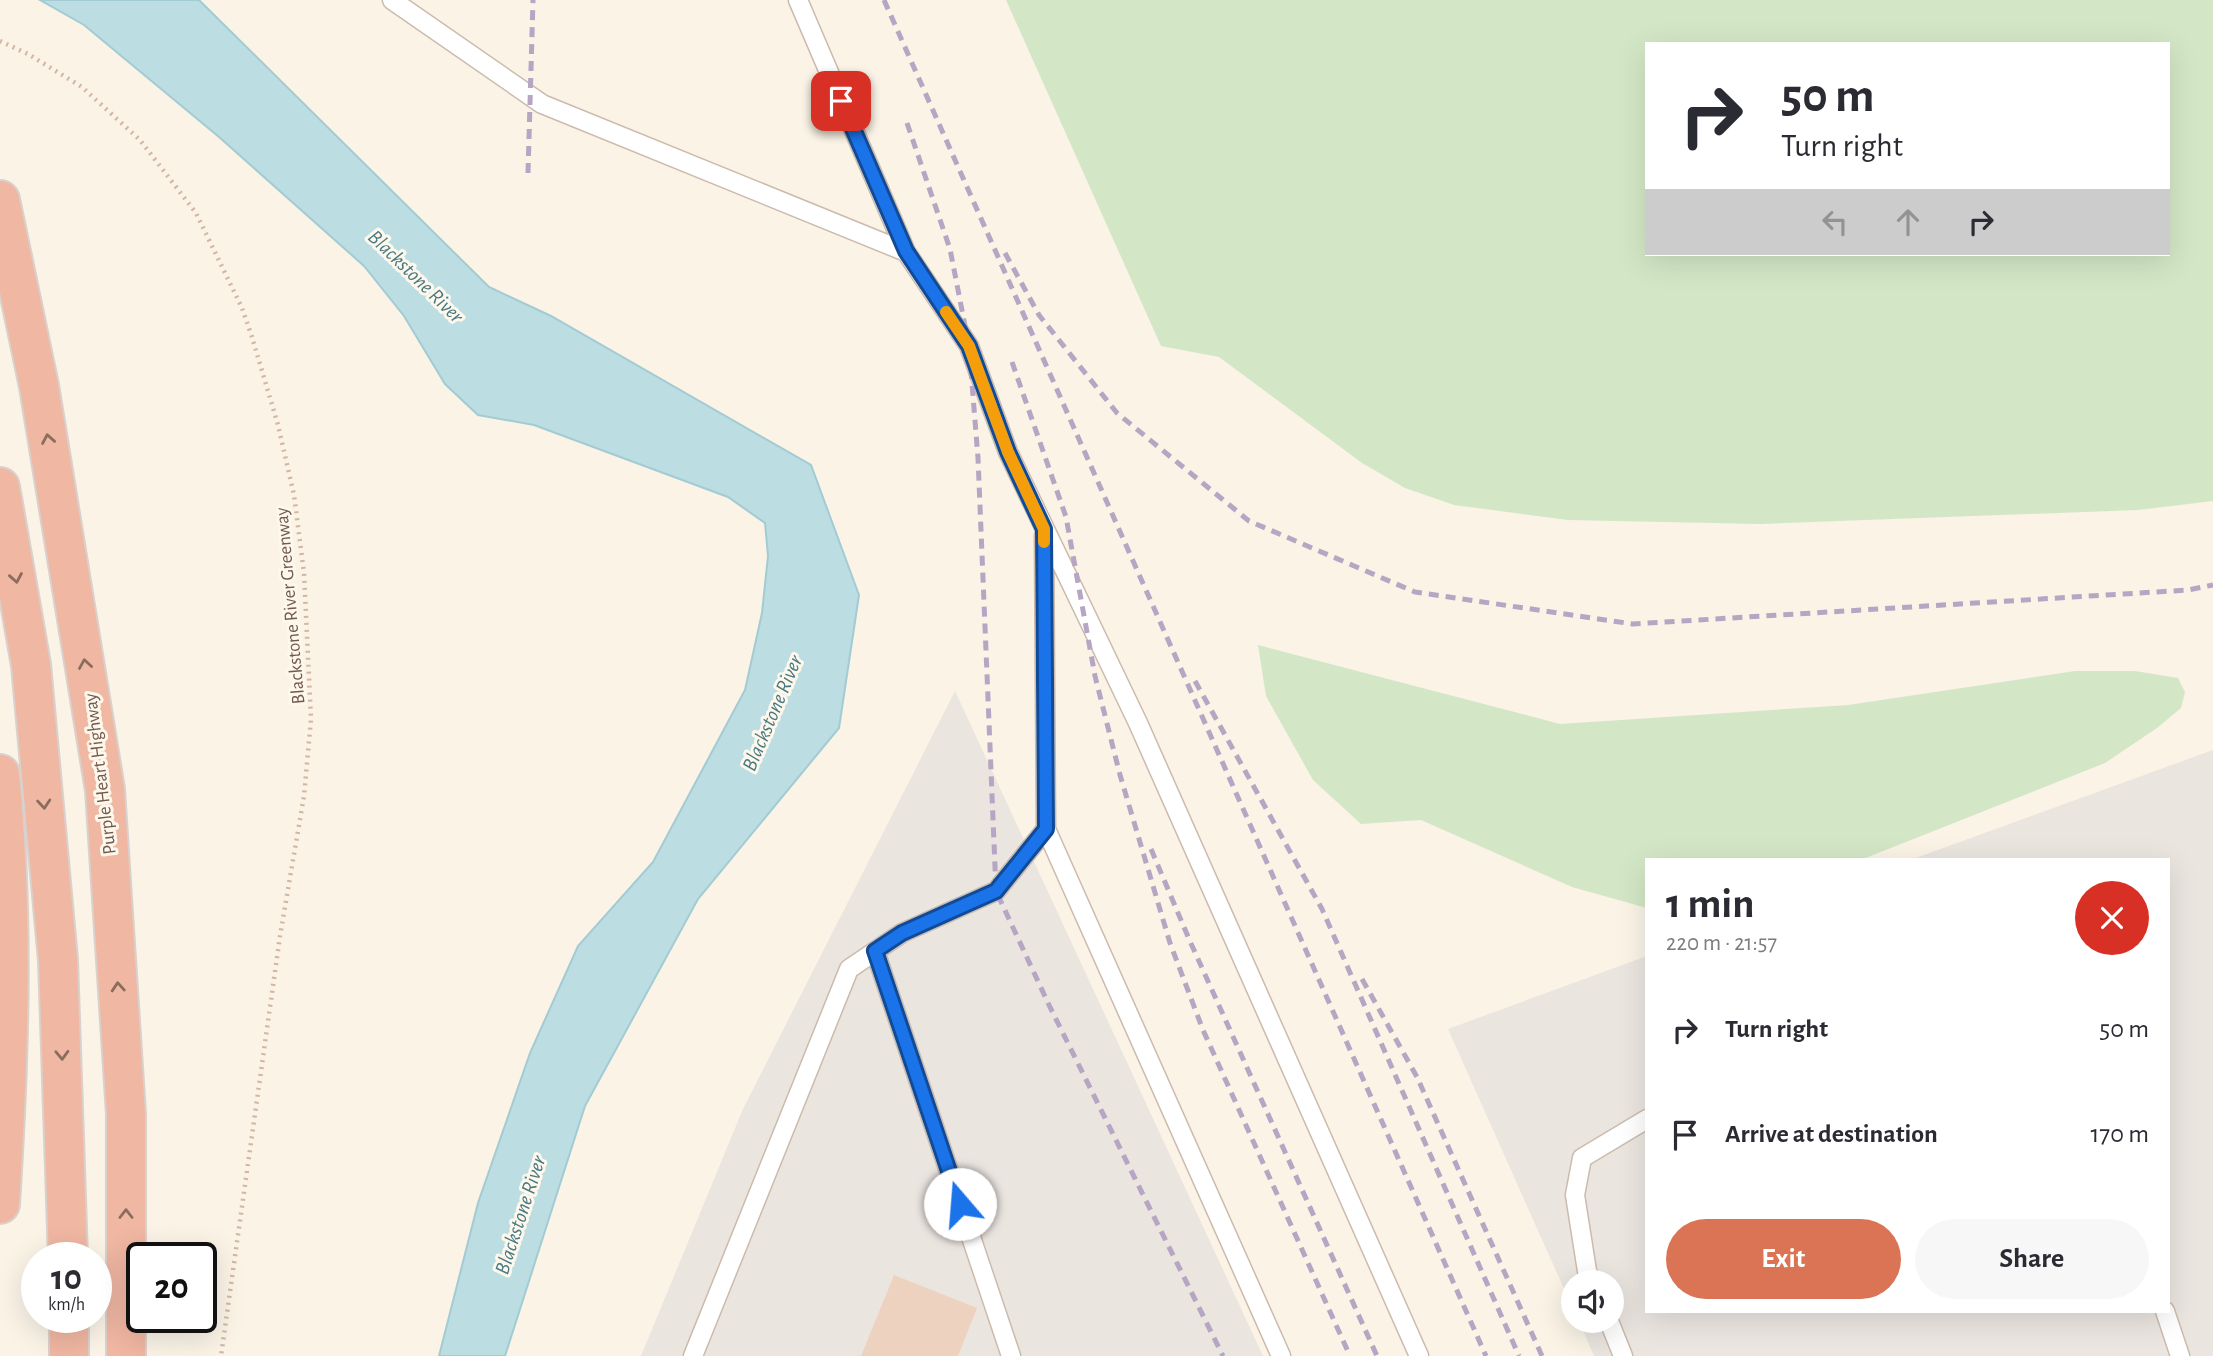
<!DOCTYPE html>
<html lang="en">
<head>
<meta charset="utf-8">
<style>
  body { margin:0; font-family:"Alegreya Sans",sans-serif; background:#f7f7f7; color:#2b2b33; height:100vh; display:flex; flex-direction:column; font-size:26px; white-space:nowrap }
  * { box-sizing:border-box; margin:0 }
  p { font-size:23px; color:#7c7c81 }
  .icon { flex:none; width:38px; height:38px; fill:none; stroke:currentColor; stroke-width:2; stroke-linecap:round; stroke-linejoin:round }
  .map { position:relative; flex:1; overflow:hidden }
  .drawer { position:absolute; left:1645px; top:858px; width:525px; height:455px; display:flex; flex-direction:column; background:#fff; border-radius:0px; box-shadow:0 7px 28px #0002 }
  .drawer>* { flex:none }
  .hud { position:absolute; left:1645px; top:42px; width:525px; height:214px; border-radius:0px; box-shadow:0 7px 28px #0002; background:#fff; color:#2b2b33; overflow:hidden }
  .tools { position:absolute; left:1561px; top:1270px; display:grid; gap:14px }
  .tools a { display:grid; place-items:center; width:63px; height:63px; border-radius:50%; background:#fff; box-shadow:0 7px 28px #0002; font-size:35px }
  .speed { position:absolute; left:21px; top:1242px; display:flex; gap:14px; font-size:35px; font-weight:700; text-align:center }
  .speed>* { display:grid; place-content:center; width:91px; height:91px; border-radius:50%; background:#fff; box-shadow:0 7px 28px #0002; line-height:1 }
  .speed small { font-size:18px; font-weight:400 }
  .speed .limit { border:4px solid #111; border-radius:10px; background:#fff; color:#111 }
  .pin { position:absolute; display:grid; place-items:center; width:60px; height:60px; color:#fff; margin:-30px; border-radius:14px; box-shadow:0 4px 10px #0006 }
  .me { position:absolute; width:77px; margin:-38px; rotate:342deg; stroke-linejoin:round; filter:drop-shadow(0 0 5px #0008) }
  .turn { display:flex; align-items:center; gap:24px; height:147px; padding:0 21px; font-size:32px }
  .turn .icon { width:91px; height:91px; stroke-width:2.5 }
  .turn b { display:block; font-size:49px; line-height:60px }
  .lanes { display:flex; align-items:center; height:66px; padding:0 21px; background:#0003; justify-content:center; gap:35px; direction:ltr }
  .lanes .off { opacity:.35 }
  .round { display:grid; place-items:center; flex:none; width:74px; height:74px; border-radius:37px; background:#f7f7f7 }
  .headline { display:flex; align-items:center; justify-content:space-between; height:119px; padding:0 21px }
  h1 { font-size:42px; font-weight:600; line-height:52px }
  .action { display:flex; gap:14px; margin-top:auto; padding:14px 21px }
  .action a { flex:1; height:80px; border-radius:42px; background:#da7455; color:#fff; font-size:28px; font-weight:600; line-height:80px; text-align:center }
  .action a+a { background:#f7f7f7; color:#2b2b33 }
  ul { padding:0; list-style:none }
  li { display:flex; align-items:center; gap:21px; height:105px; padding:0 21px }
  li div { flex:1 }
  li b { display:block; font-size:26px }
  li em { font-style:normal }
  .map>svg:first-child { display:block }
  .industrial { fill:#ebe5e0 }
  .green { fill:#d3e7c6; fill-rule:evenodd }
  .water { fill:#bcdde2; stroke:#a3cbd3; stroke-width:2 }
  .building { fill:#eed2c0 }
  .lines { fill:none; stroke-linecap:round; stroke-linejoin:round }
  .lane-casing { stroke:#cbbbad; stroke-width:21 }
  .highway-casing { stroke:#d8d1cd; stroke-width:42 }
  .path { stroke:#d2b6a3; stroke-width:4.5; stroke-dasharray:2 5; stroke-linecap:butt }
  .lane { stroke:#fff; stroke-width:18 }
  .highway { stroke:#f0b7a2; stroke-width:38 }
  .rail { stroke:#b6a5c3; stroke-width:5; stroke-dasharray:10 7; stroke-linecap:butt }
  .oneway { stroke:#8b6d5e }
  .route-casing { stroke:#114b97; stroke-width:18 }
  .route { stroke:#1a73e8; stroke-width:12 }
  .slow { stroke:#f59e0b; stroke-width:12 }
  .labels { text-anchor:middle; stroke-width:6; stroke-linejoin:round; paint-order:stroke }
  .street-label { font-size:19px; fill:#725a4d; stroke:#fdf7ec }
  .water-label { font-size:21px; font-style:italic; fill:#487983; stroke:#fdf7ec }
</style>
</head>
<body>
<div class="map">
<svg width="2213" height="1356" viewBox="0 0 2213 1356">
  <rect width="100%" height="100%" fill="#faf3e6"/>
  <!-- industrial -->
  <path class="industrial" d="M955 691 1263 1356H641L743 1109Z
    M2213 750V1356H1594L1579 1321H1612V1283H1573V1309L1448 1029 1647 956V1311H2168V859H1913Z"/>
  <!-- green -->
  <path class="green" d="M1006 0H2213V501L2138 510 1761 524 1568 520 1454 505 1405 488 1362 463 1219 357 1161 346ZM1647 44H2168V254H1647Z
    M1258 645 1560 724 1848 705 2075 671H2135L2178 678 2185 692 2181 708 2157 728 2105 763 1863 859H1647V908L1572 887 1421 820 1361 824 1313 780 1266 696Z"/>
  <!-- water -->
  <path class="water" d="M40 0H199L489 287 551 316 811 465 859 595 839 728 698 899 585 1106 505 1356H439L478 1203 530 1053 578 946 653 862 745 690 762 613 768 556 765 523 728 497 534 425 478 415 445 384 404 316 364 266 219 137 84 25Z"/>
  <!-- building -->
  <path class="building" d="M894 1275 977 1308 958 1356H861Z"/>
  <g class="lines">
    <defs>
      <path id="lane" d="M392 0 542 104 906 252 969 346 1008 452 1138 723 1419 1356
        M798 0 906 252
        M1044 535 1046 829 1281 1356
        M875 951 1011 1356
        M1592 1283 1587 1271 1575 1195 1582 1158 1647 1119
        M2165 1311 2180 1356
        M1609 1321 1623 1356
        M693 1356 849 969 902 933 996 891 1046 829"/>
      <path id="highway" d="M0 200 39 386 105 790 126 1114V1356
        M0 487 31 665 58 960 68 1258
        M0 774C14 917 9 1061 0 1204
        M69 1356V1318"/>
    </defs>
    <!-- lane casing -->
    <use href="#lane" class="lane-casing"/>
    <!-- highway casing -->
    <use href="#highway" class="highway-casing"/>
    <!-- path -->
    <path class="path" d="M0 41 28 54 82 87 140 140 196 213 242 308 252 337 278 425 294 495 304 573 311 719 304 796 280 936 221 1356"/>
    <!-- lane -->
    <use href="#lane" class="lane"/>
    <!-- highway -->
    <use href="#highway" class="highway"/>
    <!-- rail -->
    <path class="rail" d="M884 0 1486 1356
      M907 123 950 249 969 346 978 458 996 891 1049 1005 1223 1356
      M528 173 533 0
      M1005 253 1039 315 1117 413 1249 521 1415 592 1633 624 2188 590 2213 585
      M1012 362 1066 517 1095 676 1120 775 1170 943 1203 1030 1350 1356
      M1195 681 1322 909 1519 1356
      M1151 849 1189 939 1377 1356
      M1362 979 1417 1077 1542 1356"/>
  </g>
  <!-- one-way arrows -->
  <defs><path id="oneway-chevron" d="M-2-3.5L2.5 0L-2 3.5" fill="none" stroke-width="1.6" stroke-linecap="round" stroke-linejoin="round" transform="scale(1.75)"/></defs>
  <g class="oneway">
    <use href="#oneway-chevron" transform="translate(48 439) rotate(-100)"/>
    <use href="#oneway-chevron" transform="translate(16 578) rotate(80)"/>
    <use href="#oneway-chevron" transform="translate(85 664) rotate(-99)"/>
    <use href="#oneway-chevron" transform="translate(44 804) rotate(85)"/>
    <use href="#oneway-chevron" transform="translate(118 987) rotate(-94)"/>
    <use href="#oneway-chevron" transform="translate(62 1055) rotate(88)"/>
    <use href="#oneway-chevron" transform="translate(126 1214) rotate(-90)"/>
  </g>
  <g class="lines">
    <defs>
      <path id="route" d="M841 101 906 251 969 346 1008 452 1044 529 1046 829 996 891 902 933 875 951 960 1204"/>
    </defs>
    <!-- route casing -->
    <use href="#route" class="route-casing"/>
    <!-- route -->
    <use href="#route" class="route"/>
    <!-- slow -->
    <path class="slow" d="M946 312 969 346 1008 452 1044 529V542"/>
  </g>
  <g class="labels">
    <!-- street labels -->
    <g class="street-label">
      <text transform="translate(289 606) rotate(-95)" y="7">Blackstone River Greenway</text>
      <text transform="translate(99 774) rotate(-97)" y="7">Purple Heart Highway</text>
    </g>
    <!-- water labels -->
    <g class="water-label">
      <text transform="translate(416 276) rotate(44)" y="7">Blackstone River</text>
      <text transform="translate(772 713) rotate(-67)" y="7">Blackstone River</text>
      <text transform="translate(520 1215) rotate(-72)" y="7">Blackstone River</text>
    </g>
  </g>
</svg>
<div class="tools">
<a><svg class="icon" aria-label="sound" viewBox="0 0 24 24"><path d="M4 9h4l5-4v14l-5-4H4zM17 9q2 3 0 6"/></svg></a>
</div>
<div class="speed"><div>10<small>km/h</small></div><div class="limit">20</div></div>
<div class="pin" style="left:841px;top:101px;background:#d93025"><svg class="icon" aria-label="arrive" viewBox="0 0 24 24"><path d="M6 21V4h12l-3 4 3 4H6"/></svg></div>
<svg class="me" style="left:960px;top:1204px" viewBox="-20 -20 40 40"><circle r="19" fill="#fff"/><path d="M0-13L10 11 0 6-10 11z" fill="#1a73e8"/></svg>
<div class="hud">
<div class="turn"><svg class="icon" aria-label="right" viewBox="0 0 24 24"><path d="M7 20v-9h11M14 6l5 5-5 5"/></svg><div><b>50 m</b>Turn right</div></div>
<div class="lanes"><svg class="icon off" aria-label="left" viewBox="0 0 24 24"><path d="M17 20v-9H6M10 6l-5 5 5 5"/></svg><svg class="icon off" aria-label="ahead" viewBox="0 0 24 24"><path d="M12 20V5M6 11l6-6 6 6"/></svg><svg class="icon" aria-label="right" viewBox="0 0 24 24"><path d="M7 20v-9h11M14 6l5 5-5 5"/></svg></div>
</div>
<section class="drawer">
<div class="headline"><div><h1>1 min</h1><p>220 m · 21:57</p></div><a class="round" style="background:#d93025;color:#fff"><svg class="icon" aria-label="close" viewBox="0 0 24 24"><path d="M6 6l12 12M18 6L6 18"/></svg></a></div>
<ul>
<li><svg class="icon" aria-label="right" viewBox="0 0 24 24"><path d="M7 20v-9h11M14 6l5 5-5 5"/></svg><div><b>Turn right</b></div><em>50 m</em></li>
<li><svg class="icon" aria-label="arrive" viewBox="0 0 24 24"><path d="M6 21V4h12l-3 4 3 4H6"/></svg><div><b>Arrive at destination</b></div><em>170 m</em></li>
</ul>
<div class="action"><a>Exit</a><a>Share</a></div>
</section>
</div>
</body>
</html>
